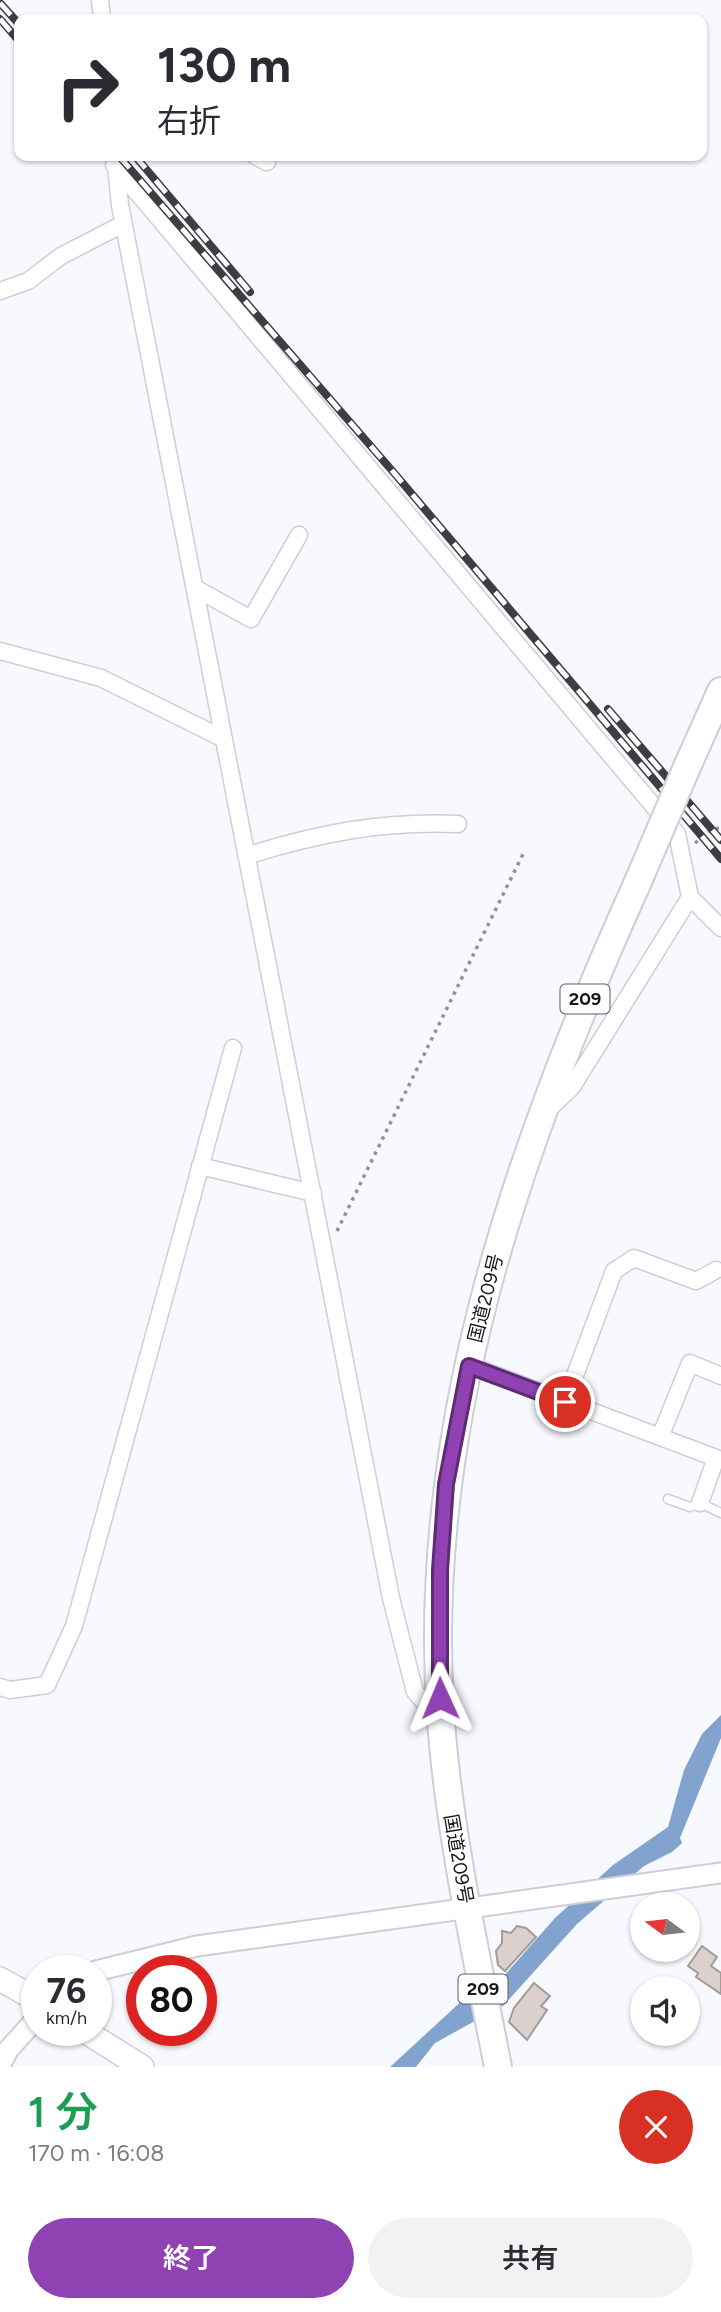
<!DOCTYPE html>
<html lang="ja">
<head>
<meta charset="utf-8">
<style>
  body { margin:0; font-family:Figtree,"Noto Sans JP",sans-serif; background:#f2f2f3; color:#2b2b33; height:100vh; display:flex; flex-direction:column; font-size:26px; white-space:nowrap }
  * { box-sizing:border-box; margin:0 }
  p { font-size:23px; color:#7c7c81 }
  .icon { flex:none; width:38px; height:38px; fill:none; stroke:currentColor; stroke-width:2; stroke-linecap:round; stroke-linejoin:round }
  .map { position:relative; height:2067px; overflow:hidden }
  .side { display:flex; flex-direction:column; background:#fff; flex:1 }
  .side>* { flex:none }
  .hud { position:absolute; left:14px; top:14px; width:693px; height:147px; border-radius:14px; box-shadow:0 2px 5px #0004; background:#fff; color:#2b2b33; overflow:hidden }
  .needle { width:46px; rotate:285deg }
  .controls { position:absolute; left:630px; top:1892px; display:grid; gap:14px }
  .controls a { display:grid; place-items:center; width:70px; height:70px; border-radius:50%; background:#fff; box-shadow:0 2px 5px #0004; font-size:35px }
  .speed { position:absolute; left:21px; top:1955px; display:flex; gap:14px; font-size:35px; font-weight:700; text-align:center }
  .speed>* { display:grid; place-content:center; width:91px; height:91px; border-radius:50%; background:#fff; box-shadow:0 2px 5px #0004; line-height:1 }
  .speed small { font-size:18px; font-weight:400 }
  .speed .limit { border:10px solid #d22; background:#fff; color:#111 }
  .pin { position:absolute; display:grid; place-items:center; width:60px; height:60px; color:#fff; margin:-30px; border:4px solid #fff; border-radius:50%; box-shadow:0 2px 7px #0007 }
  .me { position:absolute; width:77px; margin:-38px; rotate:359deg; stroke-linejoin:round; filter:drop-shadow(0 0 5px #0008) }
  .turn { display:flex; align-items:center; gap:24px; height:147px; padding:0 28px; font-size:32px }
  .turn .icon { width:91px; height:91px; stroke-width:2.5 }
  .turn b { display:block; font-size:49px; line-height:60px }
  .round { display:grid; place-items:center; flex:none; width:74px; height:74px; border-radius:37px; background:#f2f2f3 }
  .overview { display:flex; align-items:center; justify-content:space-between; height:119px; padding:0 28px }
  h1 { font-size:42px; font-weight:600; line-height:52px; color:#1e9e55 }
  .primary-button { display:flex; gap:14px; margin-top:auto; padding:14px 28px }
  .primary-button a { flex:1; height:80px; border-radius:42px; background:#9042b2; color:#fff; font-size:28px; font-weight:600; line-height:80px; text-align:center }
  .primary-button a+a { background:#f2f2f3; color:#2b2b33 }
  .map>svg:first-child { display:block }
  .water { fill:#83a3cf }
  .building { fill:#dbd0cd; stroke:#a49a97; stroke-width:2 }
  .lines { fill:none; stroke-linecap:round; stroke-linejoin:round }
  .service-casing { stroke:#cccfd8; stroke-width:11 }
  .minor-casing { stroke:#cccfd8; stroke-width:19 }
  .tertiary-casing { stroke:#cccfd8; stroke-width:23 }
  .secondary-casing { stroke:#cccfd8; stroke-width:26 }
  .trunk-casing { stroke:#cccfd8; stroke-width:30 }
  .path { stroke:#929498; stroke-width:3.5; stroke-dasharray:3.5 5; stroke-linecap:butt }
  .service { stroke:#fff; stroke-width:8 }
  .minor { stroke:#fff; stroke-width:16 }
  .tertiary { stroke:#fff; stroke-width:19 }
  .secondary { stroke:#fff; stroke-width:23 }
  .trunk { stroke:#fff; stroke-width:26 }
  .rail-casing { stroke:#3d3e42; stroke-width:8 }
  .rail { stroke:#fff; stroke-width:5; stroke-dasharray:16; stroke-linecap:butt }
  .trunk-bridge-casing { stroke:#cccfd8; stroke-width:30; stroke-linecap:butt }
  .trunk-bridge { stroke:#fff; stroke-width:26 }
  .route-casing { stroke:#5e2b74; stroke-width:18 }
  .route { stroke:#9042b2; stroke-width:12 }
  .labels { text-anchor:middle; stroke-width:5; stroke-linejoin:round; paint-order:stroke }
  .shield { fill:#fff; stroke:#5c5d5f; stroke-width:2 }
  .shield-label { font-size:18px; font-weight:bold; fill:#16171b }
  .street-label { font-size:19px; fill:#16171b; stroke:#fff }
</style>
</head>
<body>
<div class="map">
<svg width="721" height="2067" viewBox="0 0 721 2067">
  <rect width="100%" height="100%" fill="#f7f9fe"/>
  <!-- water -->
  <path class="water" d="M721 1715V1738L680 1838 682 1843 672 1852 644 1866 577 1924 504 2005 435 2043 416 2067H390L466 1997 503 1977 555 1918 613 1865 668 1827 684 1770 702 1734Z"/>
  <!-- building -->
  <path class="building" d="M517 1926 526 1928 536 1937 505 1971 498 1965 496 1951 502 1943V1931L511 1933Z
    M702 1946 717 1957 711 1966 721 1973V1994L696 1977 698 1973 688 1966Z
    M534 1983 550 1996 541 2006 547 2010 527 2040 509 2022 514 2008Z"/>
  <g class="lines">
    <defs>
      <path id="service" d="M668 1499 690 1507 700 1503 721 1513"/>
      <path id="minor" d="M100 0 102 19
        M115 156 120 205 391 1598 415 1692 441 1721
        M255 156 267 162
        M114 165 677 834 690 897 721 928
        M0 291 28 281 61 256 123 224
        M195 588 251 619 299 535
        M0 651 101 678 224 739
        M246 856C319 833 382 821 458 824
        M549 1109 572 1087 690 897
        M200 1166 313 1193
        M469 1365 716 1458 700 1503
        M565 1402 614 1271 634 1258 696 1281 716 1270
        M660 1437 690 1363 721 1376
        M0 1687 10 1690 47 1685 74 1626 233 1048"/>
      <path id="tertiary" d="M96 1971 197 1946 721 1873
        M0 2066 8 2050 37 2018"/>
      <path id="secondary" d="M0 1979 37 2000
        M83 2030 142 2067"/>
      <path id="trunk" d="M687 767 721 691
        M498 2067C476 1953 450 1838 441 1722 419 1429 518 1147 637 884"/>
    </defs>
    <!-- service casing -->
    <use href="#service" class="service-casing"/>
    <!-- minor casing -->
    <use href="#minor" class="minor-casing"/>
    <!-- tertiary casing -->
    <use href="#tertiary" class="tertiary-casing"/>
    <!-- secondary casing -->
    <use href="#secondary" class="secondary-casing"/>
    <!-- trunk casing -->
    <use href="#trunk" class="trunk-casing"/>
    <!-- path -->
    <path class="path" d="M695 843 712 829 721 828
      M337 1231 525 850"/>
    <!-- service -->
    <use href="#service" class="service"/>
    <!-- minor -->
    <use href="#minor" class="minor"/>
    <!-- tertiary -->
    <use href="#tertiary" class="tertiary"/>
    <!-- secondary -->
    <use href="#secondary" class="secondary"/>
    <!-- trunk -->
    <use href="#trunk" class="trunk"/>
    <defs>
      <path id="rail" d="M0 3 19 24
        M0 19 19 41
        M119 156 395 474 721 859
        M135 156 250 292
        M608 709 721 840"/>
    </defs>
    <!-- rail casing -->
    <use href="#rail" class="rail-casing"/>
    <!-- rail -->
    <use href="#rail" class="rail"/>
    <defs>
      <path id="trunk-bridge" d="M637 884 687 767"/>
    </defs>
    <!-- trunk-bridge casing -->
    <use href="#trunk-bridge" class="trunk-bridge-casing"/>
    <!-- trunk-bridge -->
    <use href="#trunk-bridge" class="trunk-bridge"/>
  </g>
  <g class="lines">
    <defs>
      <path id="route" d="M440 1698V1570L446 1484 469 1366 565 1402"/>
    </defs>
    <!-- route casing -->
    <use href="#route" class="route-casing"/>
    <!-- route -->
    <use href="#route" class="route"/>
  </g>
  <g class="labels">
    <!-- shield labels -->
    <g class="shield">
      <rect x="560.5" y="984.5" width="49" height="29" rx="5"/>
      <rect x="458.5" y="1974.5" width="49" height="29" rx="5"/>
    </g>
    <g class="shield-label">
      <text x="585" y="1005">209</text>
      <text x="483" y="1995">209</text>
    </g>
    <!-- street labels -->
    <g class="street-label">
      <text transform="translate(485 1298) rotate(-76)" y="7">国道209号</text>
      <text transform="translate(459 1859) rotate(80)" y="7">国道209号</text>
    </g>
  </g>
</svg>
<div class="controls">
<a><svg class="needle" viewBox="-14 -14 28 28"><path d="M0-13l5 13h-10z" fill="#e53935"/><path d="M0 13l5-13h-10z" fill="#7c7c81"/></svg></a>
<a><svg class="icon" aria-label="sound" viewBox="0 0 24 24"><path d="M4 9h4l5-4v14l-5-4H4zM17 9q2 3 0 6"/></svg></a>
</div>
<div class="speed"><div>76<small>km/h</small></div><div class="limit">80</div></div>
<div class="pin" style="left:565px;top:1402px;background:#d93025"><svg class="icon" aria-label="arrive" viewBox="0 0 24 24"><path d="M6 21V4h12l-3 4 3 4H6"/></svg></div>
<svg class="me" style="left:440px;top:1698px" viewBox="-20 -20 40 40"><path d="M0-17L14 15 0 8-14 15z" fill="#9042b2" stroke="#fff" stroke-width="4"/></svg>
<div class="hud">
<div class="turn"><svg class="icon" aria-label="right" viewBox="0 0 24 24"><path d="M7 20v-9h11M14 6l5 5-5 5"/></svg><div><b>130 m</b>右折</div></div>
</div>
</div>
<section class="side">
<div class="overview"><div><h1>1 分</h1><p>170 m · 16:08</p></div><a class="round" style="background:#d93025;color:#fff"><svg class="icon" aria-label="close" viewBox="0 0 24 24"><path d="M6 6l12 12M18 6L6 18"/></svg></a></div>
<div class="primary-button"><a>終了</a><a>共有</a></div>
</section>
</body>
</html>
